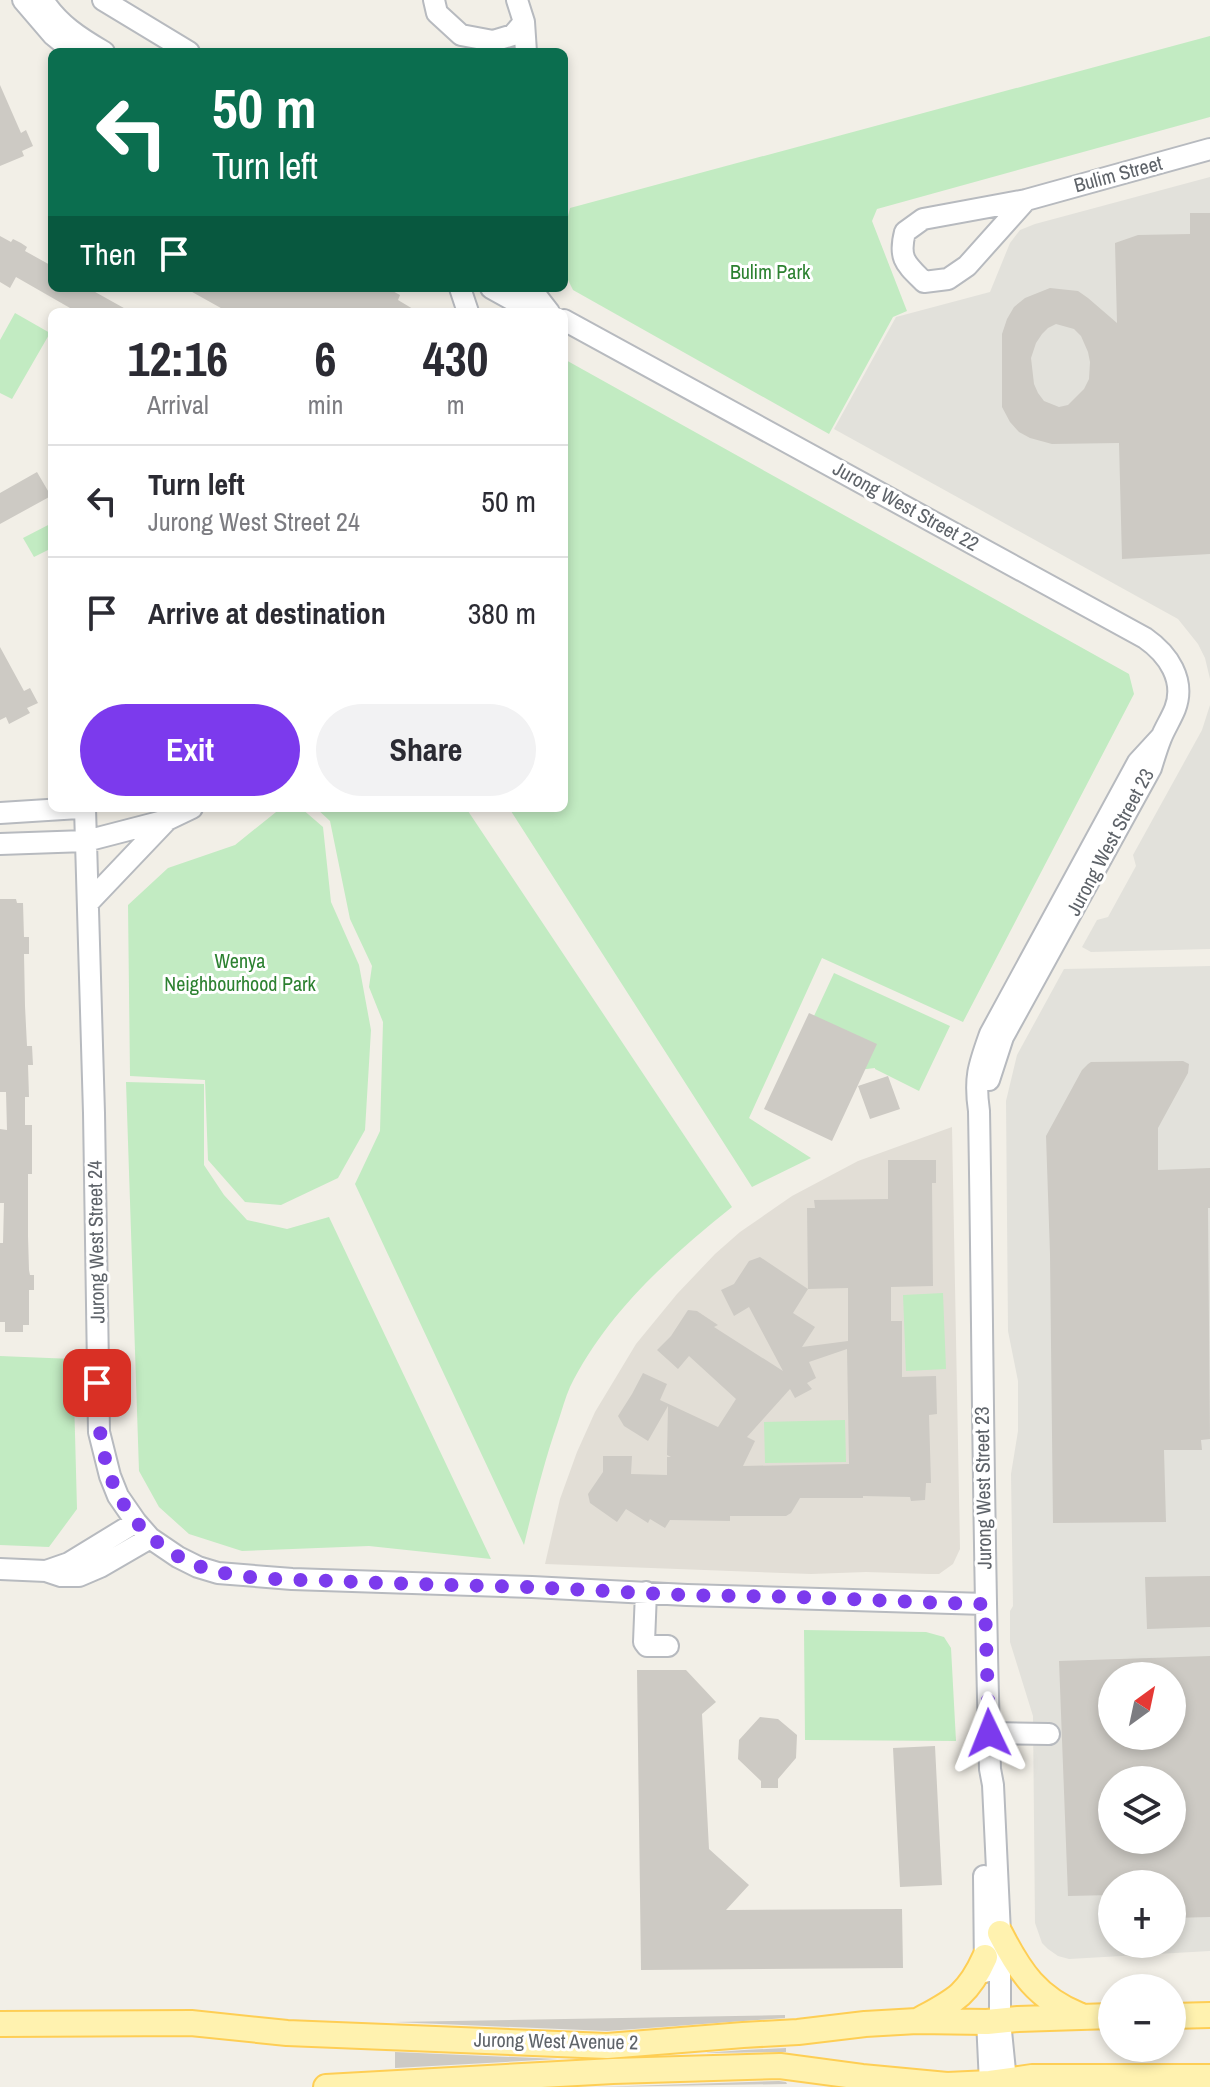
<!DOCTYPE html>
<html lang="en">
<head>
<meta charset="utf-8">
<style>
  body { margin:0; font-family:"Archivo Narrow",sans-serif; background:#f2f2f3; color:#2b2b33; height:100vh; display:flex; flex-direction:column; font-size:30px; white-space:nowrap }
  * { box-sizing:border-box; margin:0 }
  p { font-size:26px; color:#7c7c81 }
  .icon { flex:none; width:44px; height:44px; fill:none; stroke:currentColor; stroke-width:2; stroke-linecap:round; stroke-linejoin:round }
  .map { position:relative; flex:1; overflow:hidden }
  .side { position:absolute; left:48px; top:308px; width:520px; height:504px; display:flex; flex-direction:column; background:#fff; border-radius:12px; box-shadow:0 4px 12px #0003 }
  .side>* { flex:none }
  .guide { position:absolute; left:48px; top:48px; width:520px; height:244px; border-radius:12px; box-shadow:0 4px 12px #0003; background:#0b6e4f; color:#fff; overflow:hidden }
  .needle { width:52px; rotate:33deg }
  .tools { position:absolute; left:1098px; top:1662px; display:grid; gap:16px }
  .tools a { display:grid; place-items:center; width:88px; height:88px; border-radius:50%; background:#fff; box-shadow:0 4px 12px #0003; font-size:40px }
  .pin { position:absolute; display:grid; place-items:center; width:68px; height:68px; color:#fff; margin:-34px; border-radius:16px; box-shadow:0 4px 12px #0006 }
  .me { position:absolute; width:88px; margin:-44px; rotate:358deg; stroke-linejoin:round; filter:drop-shadow(0 0 6px #0008) }
  .turn { display:flex; align-items:center; gap:28px; height:168px; padding:0 32px; font-size:36px }
  .turn .icon { width:104px; height:104px; stroke-width:2.5 }
  .turn b { display:block; font-size:56px; line-height:68px }
  .then { display:flex; align-items:center; height:76px; padding:0 32px; background:#0003; gap:16px; font-size:30px }
  .eta { display:flex; justify-content:space-evenly; align-items:center; height:136px; text-align:center }
  .eta b { font-size:48px; font-weight:700; line-height:56px }
  .action { display:flex; gap:16px; margin-top:auto; padding:16px 32px }
  .action a { flex:1; height:92px; border-radius:48px; background:#7c3aed; color:#fff; font-size:32px; font-weight:700; line-height:92px; text-align:center }
  .action a+a { background:#f2f2f3; color:#2b2b33 }
  ul { padding:0; list-style:none }
  li { display:flex; align-items:center; gap:24px; height:112px; padding:0 32px; border-top:2px solid #e1e1e2 }
  li div { flex:1 }
  li b { display:block; font-size:30px }
  li em { font-style:normal }
  .map>svg:first-child { display:block }
  .industrial { fill:#e2e1db; fill-rule:evenodd }
  .education { fill:#e2ded6 }
  .green { fill:#c2ebc2 }
  .building { fill:#cdcac4; fill-rule:evenodd }
  .lines { fill:none; stroke-linecap:round; stroke-linejoin:round }
  .minor-casing { stroke:#b7babf; stroke-width:24 }
  .major-casing { stroke:#fece54; stroke-width:28 }
  .minor { stroke:#fff; stroke-width:20 }
  .major { stroke:#fff2af; stroke-width:24 }
  .route { stroke:#7c3aed; stroke-width:14; stroke-dasharray:0 25.2 }
  .labels { text-anchor:middle; stroke-width:6; stroke-linejoin:round; paint-order:stroke }
  .street-label { font-size:20px; fill:#5e6369; stroke:#fff }
  .park-label { font-size:20px; fill:#2c8130; stroke:#fff }
</style>
</head>
<body>
<div class="map">
<svg width="1210" height="2087" viewBox="0 0 1210 2087">
  <rect width="100%" height="100%" fill="#f2efe7"/>
  <!-- industrial -->
  <path class="industrial" d="M1210 177V679L1205 658 1198 644 1178 619 834 429 896 317 990 292 1010 243 1020 230 1035 224Z
    M1210 705V949L1091 952 1082 947 1097 920 1108 917 1136 866 1133 855 1202 730Z
    M1210 966V1951L1069 1959 1058 1956 1048 1949 1042 1943 1035 1923 1033 1716 1010 1642V1611L1013 1606 1011 1474 1018 1431V1381L1008 1331 1006 1101 1017 1055 1064 969ZM1112 1676H1172V1736H1112ZM1112 1780H1172V1840H1112ZM1112 1884H1172V1944H1112Z"/>
  <!-- education -->
  <path class="education" d="M952 1127 960 1549 953 1564 939 1574H929L866 1572 811 1574 545 1564 560 1499 577 1452 595 1412 636 1344 677 1294 715 1254 740 1232 792 1196 858 1161Z"/>
  <!-- green -->
  <path class="green" d="M1210 36V117L877 209 872 221 907 311 893 317 829 434 573 290 564 272V232L570 208Z
    M15 313 50 333 12 399 0 393V340Z
    M564 359 1129 674 1134 694 963 1022 822 958 749 1118 811 1158 752 1187 509 808H564Z
    M52 523V548L34 557 23 538Z
    M281 808H301L323 827 331 902 359 965 371 1030 365 1130 338 1178 281 1205 245 1202 208 1160 205 1080 130 1076 128 905 168 868 235 845Z
    M316 808H466L732 1207C669 1257 606 1314 570 1387 565 1398 562 1410 558 1422 544 1462 534 1503 524 1545L355 1184 380 1131 383 1022 369 987 372 966 350 919 330 821Z
    M834 973 950 1026 919 1091 875 1069V1068L858 1070 814 1016Z
    M126 1082 204 1084V1165L224 1195 247 1220 287 1229 329 1217 491 1559 369 1546 242 1551 189 1534 159 1507 139 1471Z
    M943 1293 946 1369 906 1371 903 1295Z
    M0 1356 73 1359 77 1509 49 1547 0 1545Z
    M845 1420 846 1462 765 1463 764 1422Z
    M804 1630 926 1632 944 1637 951 1648 956 1741 805 1740Z"/>
  <!-- building -->
  <path class="building" d="M0 85 21 133 26 130 33 146 22 151 24 156 0 166Z
    M1190 213H1210V554L1122 559 1119 443 1052 444 1030 438 1019 432 1010 422 1002 407V334L1007 319 1014 307 1025 298 1050 288 1078 291 1088 298 1117 323 1115 243 1138 235 1190 234ZM1056 324 1074 329 1081 336 1088 352 1090 362 1089 379 1084 389 1068 405 1059 407 1044 401 1038 393 1034 384 1031 358 1036 343 1042 334 1048 328Z
    M0 236 11 242 13 239 21 243 27 247 25 251 52 266V288H88L131 312H77L16 277 10 288 0 282Z
    M185 288H387L400 295 398 300 418 312H228Z
    M37 472 51 496 0 524V493Z
    M0 647 24 691 30 688 38 703 27 708 30 713 9 724 6 717 0 720Z
    M0 899H16L17 903H23L24 937H29V954H24L25 1006 27 1046H32L33 1065H28L29 1097H25V1125H32V1174H28V1236L29 1270 30 1275H34V1290H29V1325H23V1332H5V1322H0V1243H3L4 1203H0V1129L7 1130 6 1092H0Z
    M809 1013 877 1044 832 1141 764 1109Z
    M1183 1061 1189 1064 1188 1073 1158 1128V1170L1210 1168V1208H1208L1210 1439 1201 1440 1202 1450H1164L1166 1522 1053 1523 1050 1254 1046 1136 1082 1070 1088 1064 1091 1062Z
    M888 1076 900 1109 870 1119 858 1086Z
    M888 1160H936V1183H932L933 1286 891 1287V1321H902V1377L936 1376 937 1414 929 1415 931 1483H926L925 1500 911 1501 910 1497 863 1496V1498H800L791 1513 786 1516H730V1521L670 1520 665 1528 650 1519 648 1523 626 1509 617 1522 590 1503 588 1494 603 1472V1456H632L631 1474 667 1475V1457H671L667 1455 668 1406 648 1441 624 1426 618 1416 632 1394 643 1373 667 1384 660 1400 718 1427 736 1399 689 1356 678 1369 657 1350 671 1336 688 1310 697 1311 718 1325 714 1327 783 1371 749 1307 734 1316 721 1290 734 1284 749 1261 760 1257 808 1289 793 1313 815 1327 802 1347 848 1341V1288L808 1289 807 1208H815L814 1200 888 1199ZM847 1349 849 1464 743 1466 755 1441 747 1437 790 1389 795 1398 812 1389 807 1383 816 1378 809 1362Z
    M1210 1576V1627L1147 1629 1145 1577Z
    M1210 1656V1917L1172 1918V1884H1112V1895L1068 1896 1059 1661ZM1112 1676H1172V1736H1112ZM1112 1780H1172V1840H1112Z
    M637 1670H686L716 1702 702 1714 709 1849 749 1885 726 1910 902 1909 903 1968 641 1970Z
    M760 1717 778 1719 797 1735 796 1758 778 1779V1788H761V1781L738 1759 739 1740Z
    M935 1746 942 1885 900 1887 893 1748Z
    M785 2015V2018L607 2031 394 2022Z
    M786 2048V2052L703 2053 744 2050Z
    M395 2052 558 2059 395 2068Z
    M779 2081 786 2082 787 2084 597 2087Z"/>
  <g class="lines">
    <defs>
      <path id="minor" d="M23 0 53 35 74 52
        M43 0C58 24 80 38 104 52
        M103 0 189 52
        M434 0 437 13 461 35 493 41 513 35 524 22
        M517 0 524 22 526 52
        M1026 200 967 266 948 279 924 282C906 264 898 259 905 232L923 219 1026 200 1210 149
        M460 288 468 312
        M491 288 525 307 549 312
        M528 288 532 290 549 312
        M564 320 1145 638C1168 654 1186 680 1175 709 1171 719 1165 728 1161 738 1157 748 1154 758 1151 768L1003 1037 989 1080
        M85 808 94 1113 99 1432 110 1476 118 1496 136 1522 150 1538 178 1557 198 1567 218 1573 292 1579 532 1587 687 1595 985 1604
        M0 813 79 808
        M0 844 86 841 167 820 192 808
        M88 903 167 820
        M0 1569 46 1571 61 1576H79L100 1567 150 1538
        M46 1571 69 1563 136 1522
        M646 1592 644 1642 647 1646H668
        M989 1733 1049 1734
        M984 1876 985 1972
        M987 2020 990 2083
        M1006 2081 1000 2021V1933L993 1785 990 1769C983 1550 983 1330 979 1111 974 1077 979 1065 990 1034L1138 762 1161 737"/>
      <path id="major" d="M1000 1933C1020 1972 1037 1998 1079 2015
        M1172 2016 1210 2015
        M919 2020C954 2001 968 1995 985 1957
        M0 2024 191 2023 287 2033 607 2046 743 2035 798 2032 865 2024 917 2021 987 2022 1018 2019 1112 2016
        M326 2087 613 2071 780 2066 862 2077 947 2085 990 2083 1032 2077H1210"/>
    </defs>
    <!-- minor casing -->
    <use href="#minor" class="minor-casing"/>
    <!-- major casing -->
    <use href="#major" class="major-casing"/>
    <!-- minor -->
    <use href="#minor" class="minor"/>
    <!-- major -->
    <use href="#major" class="major"/>
  </g>
  <g class="lines">
    <!-- route -->
    <path class="route" d="M97 1383C98 1455 110 1515 176 1555 218 1582 287 1579 336 1581 398 1584 461 1585 524 1587 578 1589 633 1593 687 1595 724 1596 760 1596 797 1597 859 1599 922 1603 985 1604L989 1733"/>
  </g>
  <g class="labels">
    <!-- street labels -->
    <g class="street-label">
      <text transform="translate(1118 174) rotate(-15)" y="7">Bulim Street</text>
      <text transform="translate(906 506) rotate(29)" y="7">Jurong West Street 22</text>
      <text transform="translate(1110 842) rotate(-62)" y="7">Jurong West Street 23</text>
      <text transform="translate(96 1242) rotate(-91)" y="7">Jurong West Street 24</text>
      <text transform="translate(983 1488) rotate(-91)" y="7">Jurong West Street 23</text>
      <text transform="translate(556 2041) rotate(1)" y="7">Jurong West Avenue 2</text>
    </g>
    <!-- park labels -->
    <g class="park-label">
      <text x="770" y="279">Bulim Park</text>
      <text x="240" y="968">Wenya<tspan x="240" dy="23">Neighbourhood Park</tspan></text>
    </g>
  </g>
</svg>
<div class="tools">
<a><svg class="needle" viewBox="-14 -14 28 28"><path d="M0-13l5 13h-10z" fill="#e53935"/><path d="M0 13l5-13h-10z" fill="#7c7c81"/></svg></a>
<a><svg class="icon" aria-label="layers" viewBox="0 0 24 24"><path d="M12 4l9 5-9 5-9-5zM3 14l9 5 9-5"/></svg></a>
<a>+</a>
<a>−</a>
</div>
<div class="pin" style="left:97px;top:1383px;background:#d93025"><svg class="icon" aria-label="arrive" viewBox="0 0 24 24"><path d="M6 21V4h12l-3 4 3 4H6"/></svg></div>
<svg class="me" style="left:989px;top:1733px" viewBox="-20 -20 40 40"><path d="M0-17L14 15 0 8-14 15z" fill="#7c3aed" stroke="#fff" stroke-width="4"/></svg>
<div class="guide">
<div class="turn"><svg class="icon" aria-label="left" viewBox="0 0 24 24"><path d="M17 20v-9H6M10 6l-5 5 5 5"/></svg><div><b>50 m</b>Turn left</div></div>
<div class="then">Then<svg class="icon" aria-label="arrive" viewBox="0 0 24 24"><path d="M6 21V4h12l-3 4 3 4H6"/></svg></div>
</div>
<section class="side">
<div class="eta">
<div><b>12:16</b><p>Arrival</p></div>
<div><b>6</b><p>min</p></div>
<div><b>430</b><p>m</p></div>
</div>
<ul>
<li><svg class="icon" aria-label="left" viewBox="0 0 24 24"><path d="M17 20v-9H6M10 6l-5 5 5 5"/></svg><div><b>Turn left</b><p>Jurong West Street 24</p></div><em>50 m</em></li>
<li><svg class="icon" aria-label="arrive" viewBox="0 0 24 24"><path d="M6 21V4h12l-3 4 3 4H6"/></svg><div><b>Arrive at destination</b></div><em>380 m</em></li>
</ul>
<div class="action"><a>Exit</a><a>Share</a></div>
</section>
</div>
</body>
</html>
